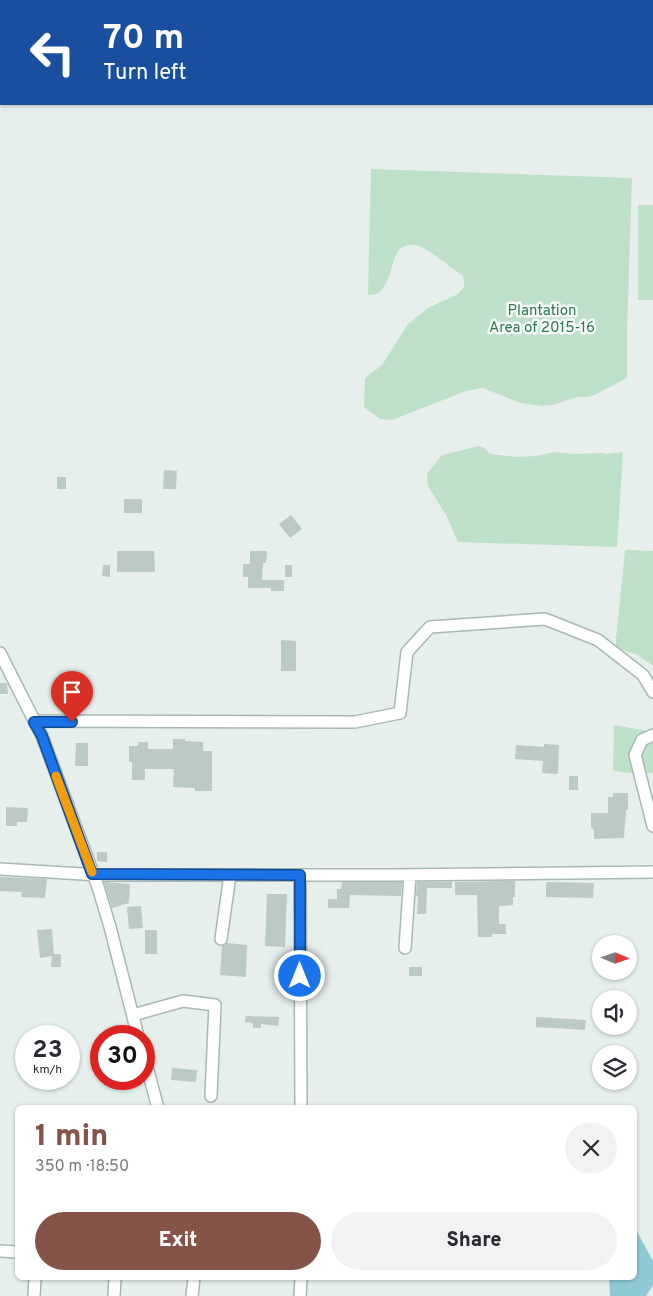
<!DOCTYPE html>
<html lang="en">
<head>
<meta charset="utf-8">
<style>
  body { margin:0; font-family:Overpass,sans-serif; background:#f2f2f3; color:#2b2b33; height:100vh; display:flex; flex-direction:column; font-size:19px; white-space:nowrap }
  * { box-sizing:border-box; margin:0 }
  p { font-size:16px; color:#7c7c81 }
  .icon { flex:none; width:28px; height:28px; fill:none; stroke:currentColor; stroke-width:2; stroke-linecap:round; stroke-linejoin:round }
  .map { position:relative; flex:1; overflow:hidden }
  .side { position:absolute; left:15px; top:1105px; width:622px; height:175px; display:flex; flex-direction:column; background:#fff; border-radius:8px; box-shadow:0 1px 4px #0004 }
  .side>* { flex:none }
  .guide { position:absolute; left:0px; top:0px; width:654px; height:105px; box-shadow:0 1px 4px #0004; background:#1a4fa0; color:#fff; overflow:hidden }
  .needle { width:32px; rotate:92deg }
  .buttons { position:absolute; left:592px; top:935px; display:grid; gap:10px }
  .buttons a { display:grid; place-items:center; width:45px; height:45px; border-radius:50%; background:#fff; box-shadow:0 1px 4px #0004; font-size:25px }
  .speed { position:absolute; left:15px; top:1025px; display:flex; gap:10px; font-size:25px; font-weight:700; text-align:center }
  .speed>* { display:grid; place-content:center; width:65px; height:65px; border-radius:50%; background:#fff; box-shadow:0 1px 4px #0004; line-height:1 }
  .speed small { font-size:12px; font-weight:400 }
  .speed .limit { border:8px solid #d22; background:#fff; color:#111 }
  .pin { position:absolute; display:grid; place-items:center; width:42px; height:42px; color:#fff; margin:-51px -21px; border-radius:50% 50% 50% 0; rotate:-45deg; box-shadow:0 0 5px #0007 }
  .pin .icon { rotate:45deg }
  .me { position:absolute; width:55px; margin:-28px; rotate:0deg; stroke-linejoin:round; filter:drop-shadow(0 0 4px #0008) }
  .turn { display:flex; align-items:center; gap:18px; height:105px; padding:0 20px; font-size:22px }
  .turn .icon { width:65px; height:65px; stroke-width:2.5 }
  .turn b { display:block; font-size:35px; line-height:42px }
  .round { display:grid; place-items:center; flex:none; width:52px; height:52px; border-radius:26px; background:#f2f2f3 }
  .overview { display:flex; align-items:center; justify-content:space-between; height:85px; padding:0 20px }
  h1 { font-size:30px; font-weight:800; line-height:38px; color:#855347 }
  .action { display:flex; gap:10px; margin-top:auto; padding:10px 20px }
  .action a { flex:1; height:58px; border-radius:30px; background:#855347; color:#fff; font-size:20px; font-weight:800; line-height:58px; text-align:center }
  .action a+a { background:#f2f2f3; color:#2b2b33 }
  .map>svg:first-child { display:block }
  .green { fill:#bfe0c8 }
  .water { fill:#8ec9d4 }
  .building { fill:#bbcac4 }
  .lines { fill:none; stroke-linecap:round; stroke-linejoin:round }
  .minor-casing { stroke:#a8b8b2; stroke-width:14 }
  .minor { stroke:#fff; stroke-width:11 }
  .route-casing { stroke:#114b97; stroke-width:12 }
  .route { stroke:#1a73e8; stroke-width:9 }
  .slow { stroke:#f59e0b; stroke-width:9 }
  .labels { text-anchor:middle; stroke-width:5; stroke-linejoin:round; paint-order:stroke }
  .park-label { font-size:15px; fill:#2d7a4b; stroke:#f7fbf9 }
</style>
</head>
<body>
<div class="map">
<svg width="653" height="1296" viewBox="0 0 653 1296">
  <rect width="100%" height="100%" fill="#e6efeb"/>
  <!-- green -->
  <path class="green" d="M371 169 632 178 627 331V378L594 395 587 397H577L552 405 543 406 520 403 483 388 466 391 392 420 380 419 364 407 365 378 382 365 408 324 428 308 458 294 464 287V283L463 276C452 269 427 247 415 245 409 244 401 246 398 251 390 264 390 297 368 295Z
    M638 205H653V300H638Z
    M479 446 484 448 490 454 518 457 536 456 555 452 576 454 602 453 606 454 623 452 617 547 458 542 446 515 428 486 427 477 428 472 433 466 442 455Z
    M625 550 653 551V666L638 655 616 648V639Z
    M614 725 653 732V773H633L613 771Z"/>
  <!-- water -->
  <path class="water" d="M635 1228 653 1261V1285L646 1296H610L609 1278H635Z"/>
  <!-- building -->
  <path class="building" d="M164 470 177 471 176 489H163Z
    M57 477H66V489H57Z
    M124 499H142V513H124Z
    M291 515 302 529 290 538 279 524Z
    M117 551H154L155 572H117Z
    M250 551H267L266 563H263L262 580H284V591H271V588H248V577H243V564H250Z
    M103 565H110V577L102 576Z
    M285 565H292V577H285Z
    M281 640 296 641V671H281Z
    M0 683H7L8 694H0Z
    M173 739H185V741L203 742V751H212V791H195V788L173 787 174 769H145V780H132V762H129V746H138V742H148V749H173Z
    M76 743H88V766H75Z
    M544 744 559 745 558 774 542 773 543 761 515 759 516 745 544 747Z
    M569 776H578V790H569Z
    M613 793H628V810H626L624 838 594 839V829L591 828V813H608V797H613Z
    M6 807 28 808 27 822H17V826H6Z
    M97 852H107V862L97 861Z
    M0 877 47 879 45 898 21 897 22 892 0 891Z
    M503 881H515V897H513V905L499 906V924H506V934H492V937H478L477 895H455V882Z
    M104 882 130 884 129 903 112 908Z
    M342 882H402L401 896 350 895 349 908H328V899H337V889H341Z
    M417 882H452V888H427L426 914H417L418 896H416Z
    M546 882 594 883 593 898 546 897Z
    M267 894H287L285 947 265 946Z
    M141 906 143 928 129 929 127 907Z
    M52 929 54 954H61V967H51L52 956 40 958 37 930Z
    M145 930H157V954H145Z
    M227 943 247 945 246 977 220 975 222 946Z
    M409 967H422V976H409Z
    M246 1016 279 1017 278 1026 261 1024V1028H253V1023L245 1022Z
    M536 1017 586 1020 585 1030 536 1027Z
    M172 1068 197 1070 196 1082 171 1080Z"/>
  <g class="lines">
    <defs>
      <path id="minor" d="M0 653 42 736 98 887 110 927 138 1036
        M34 721 355 722 400 713 407 652 430 627 545 619 598 640 643 675 653 692
        M653 735 642 740 635 755 653 826
        M0 869 99 875H395L653 872
        M300 875 301 1108
        M221 939 230 875
        M405 948 410 875
        M133 1015 183 1001 215 1005 211 1096
        M144 1056 158 1108
        M0 1251 18 1252
        M34 1296 35 1278
        M114 1296 115 1278
        M192 1296 194 1278
        M300 1296 301 1278"/>
    </defs>
    <!-- minor casing -->
    <use href="#minor" class="minor-casing"/>
    <!-- minor -->
    <use href="#minor" class="minor"/>
  </g>
  <g class="lines">
    <defs>
      <path id="route" d="M72 722H34L42 736 92 874 300 875V976"/>
    </defs>
    <!-- route casing -->
    <use href="#route" class="route-casing"/>
    <!-- route -->
    <use href="#route" class="route"/>
    <!-- slow -->
    <path class="slow" d="M56 776 92 872"/>
  </g>
  <g class="labels">
    <!-- park labels -->
    <g class="park-label">
      <text x="542" y="315">Plantation<tspan x="542" dy="17">Area of 2015-16</tspan></text>
    </g>
  </g>
</svg>
<div class="buttons">
<a><svg class="needle" viewBox="-14 -14 28 28"><path d="M0-13l5 13h-10z" fill="#e53935"/><path d="M0 13l5-13h-10z" fill="#7c7c81"/></svg></a>
<a><svg class="icon" aria-label="sound" viewBox="0 0 24 24"><path d="M4 9h4l5-4v14l-5-4H4zM17 9q2 3 0 6"/></svg></a>
<a><svg class="icon" aria-label="layers" viewBox="0 0 24 24"><path d="M12 4l9 5-9 5-9-5zM3 14l9 5 9-5"/></svg></a>
</div>
<div class="speed"><div>23<small>km/h</small></div><div class="limit">30</div></div>
<div class="pin" style="left:72px;top:722px;background:#d93025"><svg class="icon" aria-label="arrive" viewBox="0 0 24 24"><path d="M6 21V4h12l-3 4 3 4H6"/></svg></div>
<svg class="me" style="left:300px;top:976px" viewBox="-20 -20 40 40"><circle r="17" fill="#1a73e8" stroke="#fff" stroke-width="3"/><path d="M0-11L8 9 0 5-8 9z" fill="#fff"/></svg>
<div class="guide">
<div class="turn"><svg class="icon" aria-label="left" viewBox="0 0 24 24"><path d="M17 20v-9H6M10 6l-5 5 5 5"/></svg><div><b>70 m</b>Turn left</div></div>
</div>
<section class="side">
<div class="overview"><div><h1>1 min</h1><p>350 m · 18:50</p></div><a class="round"><svg class="icon" aria-label="close" viewBox="0 0 24 24"><path d="M6 6l12 12M18 6L6 18"/></svg></a></div>
<div class="action"><a>Exit</a><a>Share</a></div>
</section>
</div>
</body>
</html>
